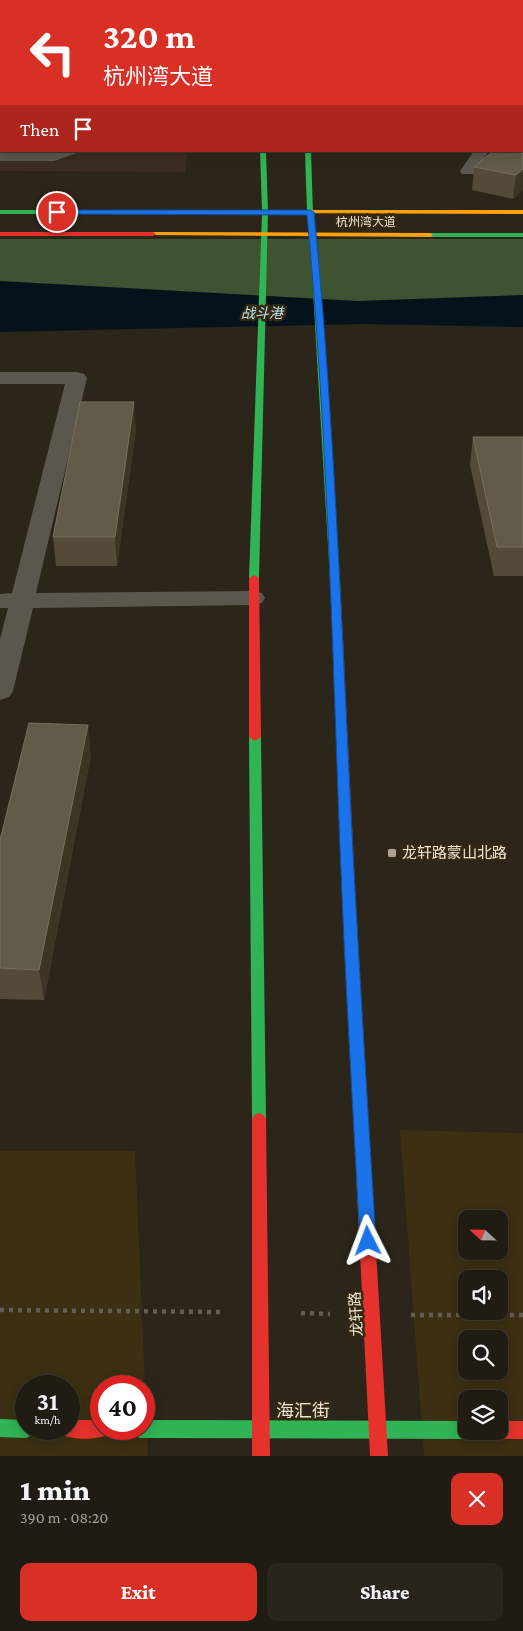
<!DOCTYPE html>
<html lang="en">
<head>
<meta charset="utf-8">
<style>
  body { margin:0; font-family:"Crimson Pro","Noto Sans SC",serif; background:#29251c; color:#f1f3f6; height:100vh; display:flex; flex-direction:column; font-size:19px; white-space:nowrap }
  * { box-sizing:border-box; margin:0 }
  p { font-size:16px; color:#a2a1a0 }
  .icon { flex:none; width:28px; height:28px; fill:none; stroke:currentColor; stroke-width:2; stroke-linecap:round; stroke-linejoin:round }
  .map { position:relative; height:1456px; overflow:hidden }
  .panel { display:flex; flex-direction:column; background:#211c13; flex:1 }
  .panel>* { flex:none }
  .guide { position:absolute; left:0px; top:0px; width:524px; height:152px; box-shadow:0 2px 12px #0003,0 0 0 1px #3e3a33; background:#d93025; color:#fff; overflow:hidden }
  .needle { width:32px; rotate:292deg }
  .buttons { position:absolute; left:458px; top:1210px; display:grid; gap:10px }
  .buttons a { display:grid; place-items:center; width:50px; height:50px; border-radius:10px; background:#211c13; box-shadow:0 2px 12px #0003,0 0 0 1px #3e3a33; font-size:25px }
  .speed { position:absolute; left:15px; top:1375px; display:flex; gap:10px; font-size:25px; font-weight:700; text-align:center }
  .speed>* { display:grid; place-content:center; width:65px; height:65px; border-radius:50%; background:#211c13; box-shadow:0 2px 12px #0003,0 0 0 1px #3e3a33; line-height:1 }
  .speed small { font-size:12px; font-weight:400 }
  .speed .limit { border:8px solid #d22; background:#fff; color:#111 }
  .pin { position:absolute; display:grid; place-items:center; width:42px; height:42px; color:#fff; margin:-21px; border:2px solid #fff; border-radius:50%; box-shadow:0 1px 5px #0007 }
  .me { position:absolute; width:55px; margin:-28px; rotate:357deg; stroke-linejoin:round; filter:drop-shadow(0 0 4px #0008) }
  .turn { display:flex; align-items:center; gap:18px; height:105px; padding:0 20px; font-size:22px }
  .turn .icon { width:65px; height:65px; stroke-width:2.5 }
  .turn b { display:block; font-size:35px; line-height:42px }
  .then { display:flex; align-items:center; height:48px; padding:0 20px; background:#0003; gap:10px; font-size:19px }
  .round { display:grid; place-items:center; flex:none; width:52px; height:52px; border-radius:10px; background:#29251c }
  .head { display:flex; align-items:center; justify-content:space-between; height:85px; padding:0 20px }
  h1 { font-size:30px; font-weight:800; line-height:38px }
  .action { display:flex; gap:10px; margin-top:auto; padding:10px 20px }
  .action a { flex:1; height:58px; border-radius:10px; background:#d93025; color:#fff; font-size:20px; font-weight:800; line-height:58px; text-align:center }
  .action a+a { background:#29251c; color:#f1f3f6 }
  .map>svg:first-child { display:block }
  .built { fill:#3c2f12; fill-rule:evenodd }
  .education { fill:#3b2d21 }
  .green { fill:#3d5332 }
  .water { fill:#04131b }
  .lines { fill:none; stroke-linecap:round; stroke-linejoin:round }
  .path { stroke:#625e56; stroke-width:4.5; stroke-dasharray:4 5; stroke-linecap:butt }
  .lane { fill:#5c574e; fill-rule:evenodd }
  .street { fill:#5c574e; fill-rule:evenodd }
  .fast { fill:#30b455; fill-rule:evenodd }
  .slow { fill:#ff9f0a; fill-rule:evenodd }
  .jam { fill:#e5322d; fill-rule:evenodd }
  .wall { fill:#534b38 }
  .shaded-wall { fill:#3c3524 }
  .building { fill:#635b49; stroke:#78705f }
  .route { fill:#1a73e8; stroke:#114b97 }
  .poi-dot { fill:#a9a194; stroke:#342811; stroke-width:2 }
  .labels { text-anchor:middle; stroke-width:5; stroke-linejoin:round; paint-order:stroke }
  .far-street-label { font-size:12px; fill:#ece4d6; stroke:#342811 }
  .far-water-label { font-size:14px; font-style:italic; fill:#bfe4f7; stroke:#342811 }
  .poi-label { font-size:15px; fill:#ece4d6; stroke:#342811; text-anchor:start }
  .street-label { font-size:15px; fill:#ece4d6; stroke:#342811 }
  .near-street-label { font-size:18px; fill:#ece4d6; stroke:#342811 }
</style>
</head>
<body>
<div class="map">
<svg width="523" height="1456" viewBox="0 0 523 1456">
  <rect width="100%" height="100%" fill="#2c2519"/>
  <!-- built -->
  <path class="built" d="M400 1130 523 1133V1456H424ZM466 1219H499V1251H466ZM466 1279H499V1311H466ZM466 1339H499V1371H466ZM466 1399H499V1431H466Z
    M0 1151H135L148 1456H0ZM26 1386H69V1429H26ZM101 1386H144V1429H101Z"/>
  <!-- education -->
  <path class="education" d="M0 0H44L1 1V151H188L185 172 0 171Z"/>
  <!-- green -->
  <path class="green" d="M0 239H523V299L355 305 0 285Z"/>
  <!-- water -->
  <path class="water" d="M0 281 358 301 523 295V327L362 324 0 332Z"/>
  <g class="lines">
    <!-- path -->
    <path class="path" d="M0 1310 220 1312
      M301 1313 330 1314
      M411 1315H523"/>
    <!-- lane -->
    <path class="lane" d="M39 0H49V1H40Z
      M112 0H123L124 1H113Z
      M0 8H1V14H0Z
      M60 151H79L77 153 54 161H0V153H53Z"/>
    <!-- street -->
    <path class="street" d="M353 0H365L366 1H354Z
      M455 0H467L468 1H456Z
      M522 119H523V127H522Z
      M474 151H489L474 174H462L460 171Z
      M0 372H77L84 374 87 378 36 593 253 591 262 593 265 598 262 603 253 605 33 608 13 691 9 697 0 700V639L8 608H0V594L12 593 65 384H0Z"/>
    <!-- fast -->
    <path class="fast" d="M260 151H266L268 212 259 578 254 581 249 578 262 214H0V210H262Z
      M305 151H311L313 213 320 273 341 597 336 600 331 597 312 273 307 213Z
      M523 233V237H430L427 235 430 233Z
      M255 733 261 737 266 1119 264 1123 259 1125 254 1123 252 1119 249 737Z
      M0 1419 26 1420V1429H35L32 1435 26 1438 0 1437Z
      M144 1420 466 1421V1431H474L472 1436 466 1439 140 1438 134 1435 131 1429H144Z"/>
    <!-- slow -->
    <path class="slow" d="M263 210H523V214L261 213 260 212Z
      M153 232 430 233 433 235 430 237 151 235V233Z
      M350 901 355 903 356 906 375 1233 373 1238 367 1240 361 1238 359 1233 344 906 345 903Z"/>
    <!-- jam -->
    <path class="jam" d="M259 0H263V1H259Z
      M298 0H302V1H298Z
      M0 232H153L156 234 153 236H0Z
      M254 575 259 578 261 737 255 741 249 737V578Z
      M336 594 341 597 356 906 355 909H345L344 906 331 597Z
      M259 1113 264 1115 266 1119 270 1456H252V1119L254 1115Z
      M367 1226 373 1228 375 1233 388 1456H370L359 1233 361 1228Z
      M69 1420H101V1429H110L107 1435C96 1440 74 1440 63 1435L60 1429H69Z
      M499 1421H523V1439H499L493 1436 491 1431H499Z"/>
  </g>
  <!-- wall -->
  <path class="wall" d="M501 0H523V56L522 1H502Z
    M523 138V189L513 199 472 190 474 167Z
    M136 429 117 566H56L53 537Z
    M473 437H523V576H494L470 465Z
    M91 755 44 1000 0 999V840Z"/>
  <!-- shaded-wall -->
  <path class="shaded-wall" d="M1 84V108L0 113V89Z
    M523 169V189L513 199 516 175Z
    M134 402 136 429 117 566 115 537Z
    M88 725 91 755 44 1000 39 970Z"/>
  <!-- building -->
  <path class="building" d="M380 0H413V1H381Z
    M510 0H523V14L522 1H510Z
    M522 138 523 169 516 175 474 167 493 151H522Z
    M80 402H134L115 537H53Z
    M473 437H523V547H497Z
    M29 723 88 725 39 970 0 968V840Z"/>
  <!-- route -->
  <path class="route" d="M57 210H310L314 212C335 426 342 640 353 853 360 983 368 1112 376 1241L374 1246 368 1249 362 1246 360 1241C353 1111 345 980 340 849 332 638 327 425 307 215L54 214 53 212Z"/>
  <!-- markers -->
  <rect class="poi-dot" x="387" y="848" width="10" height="10" rx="2.5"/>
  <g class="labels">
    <!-- far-street labels -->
    <g class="far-street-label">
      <text x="366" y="226">杭州湾大道</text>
    </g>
    <!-- far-water labels -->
    <g class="far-water-label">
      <text x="262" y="318">战斗港</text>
    </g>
    <!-- poi labels -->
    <g class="poi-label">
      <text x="402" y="858">龙轩路蒙山北路</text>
    </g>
    <!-- street labels -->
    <g class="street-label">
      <text transform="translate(356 1314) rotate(-93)" y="5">龙轩路</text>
    </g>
    <!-- near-street labels -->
    <g class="near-street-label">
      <text x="303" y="1417">海汇街</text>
    </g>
  </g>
</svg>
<div class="buttons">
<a><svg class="needle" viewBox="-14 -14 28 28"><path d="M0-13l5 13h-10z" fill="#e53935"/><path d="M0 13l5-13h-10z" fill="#a2a1a0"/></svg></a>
<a><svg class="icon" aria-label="sound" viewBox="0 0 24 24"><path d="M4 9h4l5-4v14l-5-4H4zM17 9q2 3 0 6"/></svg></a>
<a><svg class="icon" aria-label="search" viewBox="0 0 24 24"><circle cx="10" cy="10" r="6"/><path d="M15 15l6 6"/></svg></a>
<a><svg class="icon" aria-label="layers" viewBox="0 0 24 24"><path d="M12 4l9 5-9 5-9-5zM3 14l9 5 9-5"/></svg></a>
</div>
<div class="speed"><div>31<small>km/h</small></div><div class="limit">40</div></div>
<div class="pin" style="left:57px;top:212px;background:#d93025"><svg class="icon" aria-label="arrive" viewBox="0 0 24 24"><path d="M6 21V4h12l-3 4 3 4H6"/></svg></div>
<svg class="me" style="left:368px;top:1241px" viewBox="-20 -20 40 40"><path d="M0-17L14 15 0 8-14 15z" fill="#1a73e8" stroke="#fff" stroke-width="4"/></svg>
<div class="guide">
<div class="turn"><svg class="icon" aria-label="left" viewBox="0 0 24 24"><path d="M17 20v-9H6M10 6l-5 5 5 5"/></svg><div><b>320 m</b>杭州湾大道</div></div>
<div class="then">Then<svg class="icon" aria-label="arrive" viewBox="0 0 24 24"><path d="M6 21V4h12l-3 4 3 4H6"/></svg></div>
</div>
</div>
<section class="panel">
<div class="head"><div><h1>1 min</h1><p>390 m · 08:20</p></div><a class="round" style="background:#d93025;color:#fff"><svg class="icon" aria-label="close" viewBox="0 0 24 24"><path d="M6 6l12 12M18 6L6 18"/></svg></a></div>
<div class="action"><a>Exit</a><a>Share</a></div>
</section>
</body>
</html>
